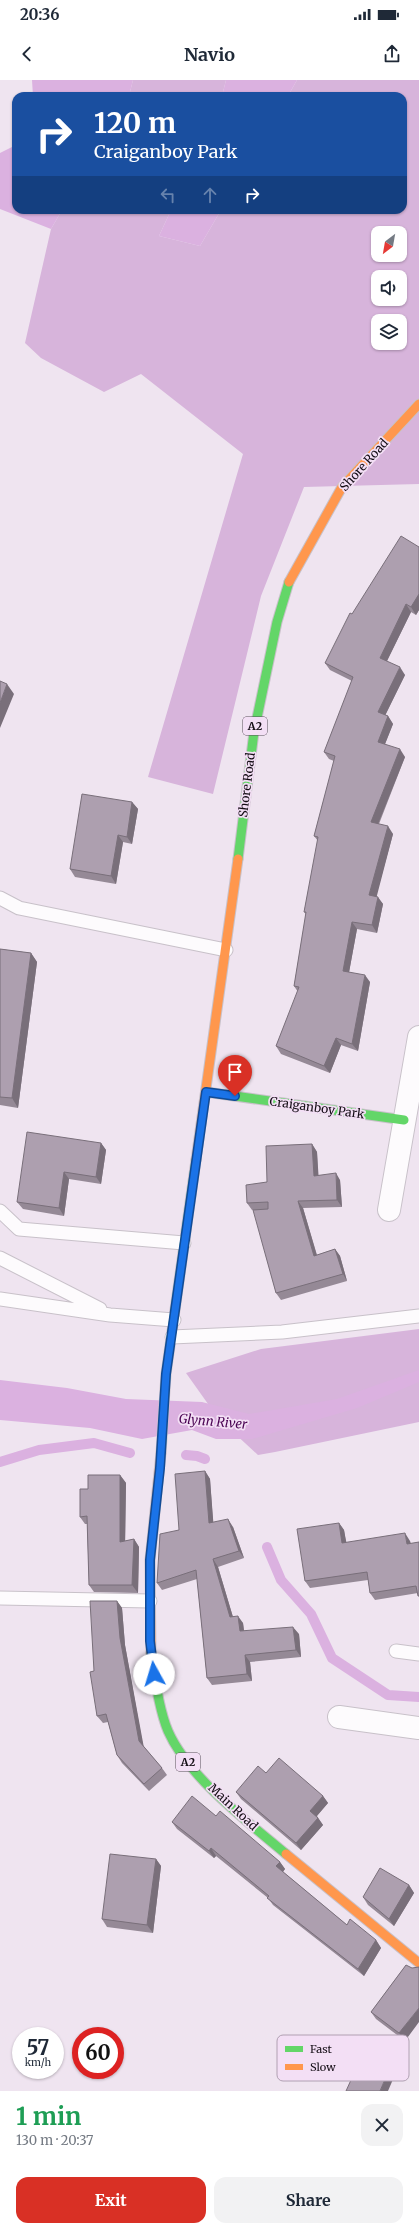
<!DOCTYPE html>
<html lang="en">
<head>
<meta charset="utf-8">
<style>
  body { margin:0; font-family:Merriweather,serif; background:#f2f2f3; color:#1f2937; height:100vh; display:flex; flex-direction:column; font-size:15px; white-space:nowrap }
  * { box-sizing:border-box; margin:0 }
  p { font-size:13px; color:#747a83 }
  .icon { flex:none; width:22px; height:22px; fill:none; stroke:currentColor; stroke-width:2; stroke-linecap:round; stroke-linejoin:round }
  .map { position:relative; height:2011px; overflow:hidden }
  .panel { display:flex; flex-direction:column; background:#fff; flex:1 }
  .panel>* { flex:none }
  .top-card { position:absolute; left:12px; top:12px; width:395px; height:122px; border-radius:12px; box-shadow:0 1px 3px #0004; background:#1a4fa0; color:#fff; overflow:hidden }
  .needle { width:26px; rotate:211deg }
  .tools { position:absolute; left:371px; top:146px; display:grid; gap:8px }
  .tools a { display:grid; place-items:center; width:36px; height:36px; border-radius:8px; background:#fff; box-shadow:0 1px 3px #0004; font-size:20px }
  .speed { position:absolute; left:12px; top:1947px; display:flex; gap:8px; font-size:20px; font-weight:700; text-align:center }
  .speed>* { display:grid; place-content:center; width:52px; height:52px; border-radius:50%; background:#fff; box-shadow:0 1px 3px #0004; line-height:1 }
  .speed small { font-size:10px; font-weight:400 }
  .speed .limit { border:6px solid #d22; background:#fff; color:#111 }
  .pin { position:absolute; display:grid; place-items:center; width:34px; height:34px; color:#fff; margin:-41px -17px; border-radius:50% 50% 50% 0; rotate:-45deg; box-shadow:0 0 4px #0007 }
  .pin .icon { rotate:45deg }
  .me { position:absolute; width:44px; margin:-22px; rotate:354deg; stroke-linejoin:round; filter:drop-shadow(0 0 3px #0008) }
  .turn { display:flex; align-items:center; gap:14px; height:84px; padding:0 16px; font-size:18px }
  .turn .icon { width:52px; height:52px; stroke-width:2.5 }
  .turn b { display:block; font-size:28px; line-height:34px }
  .lanes { display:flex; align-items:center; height:38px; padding:0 16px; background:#0003; justify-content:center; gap:20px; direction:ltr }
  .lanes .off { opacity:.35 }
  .round { display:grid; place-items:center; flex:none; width:42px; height:42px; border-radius:12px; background:#f2f2f3 }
  .summary { display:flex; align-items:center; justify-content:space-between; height:68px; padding:0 16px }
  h1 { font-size:24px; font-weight:700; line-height:30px; color:#1e9e55 }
  .primary-button { display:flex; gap:8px; margin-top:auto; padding:8px 16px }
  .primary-button a { flex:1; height:46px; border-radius:12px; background:#d93025; color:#fff; font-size:16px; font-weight:700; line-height:46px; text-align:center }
  .primary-button a+a { background:#f2f2f3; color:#1f2937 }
  .status { display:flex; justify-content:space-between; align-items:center; height:28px; padding:0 20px; background:#fff; direction:ltr }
  .status svg { height:11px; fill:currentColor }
  header { display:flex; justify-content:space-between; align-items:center; height:52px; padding:0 16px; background:#fff; font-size:18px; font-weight:700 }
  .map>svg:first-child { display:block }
  .forest { fill:#d7b4db; fill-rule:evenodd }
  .water { fill:#dbb1e0 }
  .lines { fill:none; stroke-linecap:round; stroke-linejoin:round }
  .stream { stroke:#dbb1e0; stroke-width:10 }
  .lane-casing { stroke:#c8c1c9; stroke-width:15 }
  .street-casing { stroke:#c8c1c9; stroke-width:24 }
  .fast-casing { stroke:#c8c1c9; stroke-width:11 }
  .slow-casing { stroke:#c8c1c9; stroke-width:11 }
  .lane { stroke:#fdfbfd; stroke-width:13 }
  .street { stroke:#fdfbfd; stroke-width:22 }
  .fast { stroke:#63d668; stroke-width:9 }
  .slow { stroke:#ff974d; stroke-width:9 }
  .wall { fill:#958996 }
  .shaded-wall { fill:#796f7a }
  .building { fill:#ad9faf; stroke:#796f7a }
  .route-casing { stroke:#114b97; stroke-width:10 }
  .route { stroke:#1a73e8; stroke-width:7 }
  .labels { text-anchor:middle; stroke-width:3.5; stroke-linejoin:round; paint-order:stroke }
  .shield { fill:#f3dff5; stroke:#574c58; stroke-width:1 }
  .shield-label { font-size:11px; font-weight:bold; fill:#140d15 }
  .street-label { font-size:12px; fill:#140d15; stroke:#f3dff5 }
  .water-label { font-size:13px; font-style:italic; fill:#490252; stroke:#f3dff5 }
  .key { fill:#f3dff5; stroke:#b0a0b2; stroke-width:1 }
  .key-label { font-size:11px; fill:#140d15 }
</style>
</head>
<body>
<div class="status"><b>20:36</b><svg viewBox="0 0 49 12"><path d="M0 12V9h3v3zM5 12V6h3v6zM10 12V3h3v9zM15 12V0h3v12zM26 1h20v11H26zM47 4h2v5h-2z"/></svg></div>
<header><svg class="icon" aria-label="back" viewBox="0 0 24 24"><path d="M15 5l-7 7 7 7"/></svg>Navio<svg class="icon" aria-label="share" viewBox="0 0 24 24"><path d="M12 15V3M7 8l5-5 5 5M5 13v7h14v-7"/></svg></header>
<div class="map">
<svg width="419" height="2011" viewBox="0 0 419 2011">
  <rect width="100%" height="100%" fill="#efe4f0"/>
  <!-- forest -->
  <path class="forest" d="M133 0H226L222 16H129Z
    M297 0H419V404L304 407 261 516 213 714 148 697 243 374 141 294 104 312 41 278 25 263 51 149 62 130H171L159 156 200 166 221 130H403V16H288ZM378 153H400V175H378ZM378 197H400V219H378ZM378 241H400V263H378Z
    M419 1249V1342L275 1372 258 1375 218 1338 186 1293 261 1269Z"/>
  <!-- water -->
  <path class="water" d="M32 0H133L129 16H33Z
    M226 0H297L288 16H222Z
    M16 65V130H62L51 149 0 129V73Z
    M171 130H221L200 166 159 156Z
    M419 1290V1302L357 1328 252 1359H216L192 1350 142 1359 90 1348 0 1340V1300L67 1308 126 1319 202 1322 249 1334 337 1319Z"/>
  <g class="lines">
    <!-- stream -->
    <path class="stream" d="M186 1375 197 1376 205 1379
      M0 1382 39 1370 94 1363 130 1373
      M267 1467 281 1500 311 1534 332 1578 388 1615 419 1617"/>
    <defs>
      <path id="lane" d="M0 818 19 828 226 870
        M0 1131 19 1149 184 1163
        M0 1178 100 1229
        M0 1219 110 1235 174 1240
        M172 1257 282 1252 419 1236
        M0 1518 150 1521
        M396 1571 419 1574"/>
      <path id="street" d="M389 1130 419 957
        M339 1637 419 1648"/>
      <path id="fast" d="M238 779 254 652 277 542 289 502
        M206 1012 404 1040
        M161 1373 166 1294 196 1080
        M151 1573C154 1595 159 1630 168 1651 188 1697 248 1742 286 1774"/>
      <path id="slow" d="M289 502 342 407 419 324
        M196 1080 238 779
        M151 1573 150 1480 161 1373
        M286 1774 419 1883"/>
    </defs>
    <!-- lane casing -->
    <use href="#lane" class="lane-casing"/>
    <!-- street casing -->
    <use href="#street" class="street-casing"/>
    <!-- fast casing -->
    <use href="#fast" class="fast-casing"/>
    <!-- slow casing -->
    <use href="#slow" class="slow-casing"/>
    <!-- lane -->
    <use href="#lane" class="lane"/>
    <!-- street -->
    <use href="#street" class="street"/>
    <!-- fast -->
    <use href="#fast" class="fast"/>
    <!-- slow -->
    <use href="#slow" class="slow"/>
  </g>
  <!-- wall -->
  <path class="wall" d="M419 467V530L416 535 411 532 387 581 405 595 385 635 388 636 393 644 385 664 405 677 379 744 393 754 376 816 383 824 377 853 357 849 349 892 370 902 358 971 341 965 330 993 281 974 276 966 298 912 294 906 306 834 304 832 318 761 314 756 334 681 329 679 324 672 352 601 330 590 325 583 352 534Z
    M132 722 138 729 132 764 123 762 116 804 75 797 70 789Z
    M0 869 31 873 37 882 18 1028 0 1025Z
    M101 1063 106 1070 101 1104 69 1099 64 1136 23 1129 17 1122Z
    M312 1064 317 1072 318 1095 340 1100 342 1127 303 1128 317 1175 335 1169 340 1176 347 1201 281 1220 276 1213 254 1130H252L247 1123 267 1102Z
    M205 1391 210 1399 213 1442 233 1447 244 1478 218 1487 233 1537 243 1543 244 1551 299 1554 301 1577 250 1582 252 1601 212 1605 207 1598 197 1499 162 1510 157 1503 179 1450Z
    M120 1395 126 1403 125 1461 134 1459 139 1467 138 1513 94 1512 89 1505 87 1444H85L80 1437 88 1409Z
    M339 1443 344 1450 346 1463 410 1461 411 1464 419 1462V1517L418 1513 375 1520 370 1513 368 1500 310 1508 305 1501Z
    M117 1521 122 1528 125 1565 143 1666 162 1688 167 1695 149 1711 122 1683 117 1675 108 1642 103 1643 97 1636 94 1591Z
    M266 1693 323 1716 328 1723 317 1736 323 1745 301 1770 241 1719 236 1712Z
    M216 1736 280 1782 285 1789 283 1792 347 1845 376 1860 381 1868 364 1896 273 1825 268 1818 216 1776 214 1778 177 1749 172 1742Z
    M156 1779 161 1786 153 1853 107 1847 102 1839Z
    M409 1805 414 1813 394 1846 368 1825 363 1817Z
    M406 1885 405 1961 376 1939 371 1932Z"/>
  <!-- shaded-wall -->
  <path class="shaded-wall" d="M419 514V530L416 535 411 527Z
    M406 524 411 532 385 585 380 578Z
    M400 587 405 595 383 640 378 632Z
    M7 604 14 614 0 648V623Z
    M388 636 393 644 383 669 378 662Z
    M400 669 405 677 376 749 371 742Z
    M132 722 138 729 132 764 127 757Z
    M388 746 393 754 375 823 369 815Z
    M118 755 123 762 116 804 111 796Z
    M378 817 383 824 377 853 372 845Z
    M352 842 357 849 348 898 343 891Z
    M31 873 37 882 18 1028 12 1018Z
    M365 895 370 902 358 971 352 964Z
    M336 958 341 965 330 993 324 986Z
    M101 1063 106 1070 101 1104 96 1097Z
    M312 1064 317 1072 319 1103 314 1096Z
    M64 1092 69 1099 64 1136 59 1128Z
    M336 1093 340 1100 342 1127 337 1120Z
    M298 1121 303 1128 319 1183 314 1176Z
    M335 1169 340 1176 347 1201 343 1194Z
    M205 1391 210 1399 214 1451 209 1443Z
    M120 1395 126 1403 125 1470 120 1462Z
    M228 1439 233 1447 244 1478 239 1471Z
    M339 1443 344 1450 348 1471 342 1463Z
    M405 1453 410 1461 412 1472 407 1464Z
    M134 1459 139 1467 138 1513 132 1505Z
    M213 1479 218 1487 235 1544 230 1537Z
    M117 1521 122 1528 125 1565 144 1668 139 1661 120 1558Z
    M238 1536 243 1543 245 1559 240 1551Z
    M293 1547 299 1554 301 1577 296 1570Z
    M245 1575 250 1582 252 1601 247 1594Z
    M323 1716 328 1723 315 1738 310 1731Z
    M318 1738 323 1745 301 1770 296 1763Z
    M211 1768 216 1776 214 1778 209 1771Z
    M156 1779 161 1786 153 1853 147 1845Z
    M280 1782 285 1789 281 1794 276 1786Z
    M409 1805 414 1813 394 1846 389 1839Z
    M376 1860 381 1868 364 1896 358 1889Z
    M419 1928V1942L405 1961 399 1953Z
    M389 1990 394 1997 388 2011H380Z"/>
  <!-- building -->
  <path class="building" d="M401 456 419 467V514L411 527 406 524 380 578 400 587 378 632 388 636 378 662 400 669 371 742 388 746 369 815 378 817 372 845 352 842 343 891 365 895 352 964 336 958 324 986 276 966 299 907 294 906 306 832H304L318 757 314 756 335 676 324 672 353 597 325 583 350 533 352 534Z
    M0 601 7 604 0 623Z
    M82 714 132 722 127 757 118 755 111 796 70 789Z
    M0 869 31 873 12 1018 0 1017Z
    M27 1052 101 1063 96 1097 64 1092 59 1128 17 1122Z
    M312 1064 314 1096 336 1093 337 1120 298 1121 314 1176 335 1169 343 1194 276 1213 253 1130 268 1129V1122L247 1123 246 1105 267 1102 266 1066Z
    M205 1391 209 1443 228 1439 239 1471 213 1479 230 1537 238 1536 240 1551 293 1547 296 1570 245 1575 247 1594 207 1598 196 1490 157 1503 160 1454 179 1450 175 1394Z
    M88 1395H120V1462L134 1459 132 1505H89L87 1436 80 1437V1409H88Z
    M339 1443 342 1463 405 1453 407 1464 419 1462V1516H418L416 1506 370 1513 367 1492 305 1501 297 1449Z
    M90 1521H117L120 1558 139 1661 162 1688 144 1704 117 1675 106 1634 97 1636 90 1592 94 1591Z
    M279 1678 323 1716 310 1731 318 1738 296 1763 236 1712 258 1686 266 1693Z
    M192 1716 216 1736 220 1731 280 1782 276 1786 347 1845 350 1839 376 1860 358 1889 267 1818 269 1816 211 1768 209 1771 172 1742Z
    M110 1774 156 1779 147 1845 102 1839Z
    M380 1788 409 1805 389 1839 363 1817Z
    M406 1885 412 1888 419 1887V1928L399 1953 371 1932Z
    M361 1978 389 1990 380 2011H346Z"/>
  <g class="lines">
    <defs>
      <path id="route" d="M154 1594 150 1561V1480L160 1388 166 1294 206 1012 235 1016"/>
    </defs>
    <!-- route casing -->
    <use href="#route" class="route-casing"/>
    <!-- route -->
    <use href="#route" class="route"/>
  </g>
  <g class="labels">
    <!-- shield labels -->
    <g class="shield">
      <rect x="243" y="637" width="24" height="18" rx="3"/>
      <rect x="176" y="1673" width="24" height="18" rx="3"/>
    </g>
    <g class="shield-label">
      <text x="255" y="650">A2</text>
      <text x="188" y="1686">A2</text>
    </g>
    <!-- street labels -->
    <g class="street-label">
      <text transform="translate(364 385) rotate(-48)" y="4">Shore Road</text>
      <text transform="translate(247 705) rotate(-83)" y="4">Shore Road</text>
      <text transform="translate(317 1028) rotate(8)" y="4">Craiganboy Park</text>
      <text transform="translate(233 1727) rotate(43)" y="4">Main Road</text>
    </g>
    <!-- water labels -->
    <g class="water-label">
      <text transform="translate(213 1341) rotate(5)" y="5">Glynn River</text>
    </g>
  </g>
  <!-- legend -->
  <rect x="277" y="1955" width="132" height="46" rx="6" class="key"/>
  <rect x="285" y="1966" width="18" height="6" fill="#63d668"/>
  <rect x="285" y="1984" width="18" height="6" fill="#ff974d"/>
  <g class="key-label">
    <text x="310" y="1973">Fast</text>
    <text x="310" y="1991">Slow</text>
  </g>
</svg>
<div class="tools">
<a><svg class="needle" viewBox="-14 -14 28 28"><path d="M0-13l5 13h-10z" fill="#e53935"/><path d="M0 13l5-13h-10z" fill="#747a83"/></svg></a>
<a><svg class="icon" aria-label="sound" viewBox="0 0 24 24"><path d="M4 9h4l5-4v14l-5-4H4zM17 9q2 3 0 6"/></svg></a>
<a><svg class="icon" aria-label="layers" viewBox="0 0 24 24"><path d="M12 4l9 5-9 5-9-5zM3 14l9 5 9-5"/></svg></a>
</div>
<div class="speed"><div>57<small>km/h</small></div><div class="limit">60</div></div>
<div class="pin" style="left:235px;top:1016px;background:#d93025"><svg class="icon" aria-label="arrive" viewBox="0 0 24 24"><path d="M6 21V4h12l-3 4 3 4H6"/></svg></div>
<svg class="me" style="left:154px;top:1594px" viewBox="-20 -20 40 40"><circle r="19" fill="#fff"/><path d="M0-13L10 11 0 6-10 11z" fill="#1a73e8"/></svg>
<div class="top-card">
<div class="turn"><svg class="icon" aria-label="right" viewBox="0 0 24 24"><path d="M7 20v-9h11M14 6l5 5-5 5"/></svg><div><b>120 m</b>Craiganboy Park</div></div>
<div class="lanes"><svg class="icon off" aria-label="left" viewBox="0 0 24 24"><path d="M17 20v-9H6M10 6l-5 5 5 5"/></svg><svg class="icon off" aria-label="ahead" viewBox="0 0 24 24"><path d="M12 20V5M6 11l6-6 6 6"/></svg><svg class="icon" aria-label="right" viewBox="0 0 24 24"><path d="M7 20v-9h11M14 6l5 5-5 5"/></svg></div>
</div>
</div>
<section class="panel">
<div class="summary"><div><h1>1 min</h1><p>130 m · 20:37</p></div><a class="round"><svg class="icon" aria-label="close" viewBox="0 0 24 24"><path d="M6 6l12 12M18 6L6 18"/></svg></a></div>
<div class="primary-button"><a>Exit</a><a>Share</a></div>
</section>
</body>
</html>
